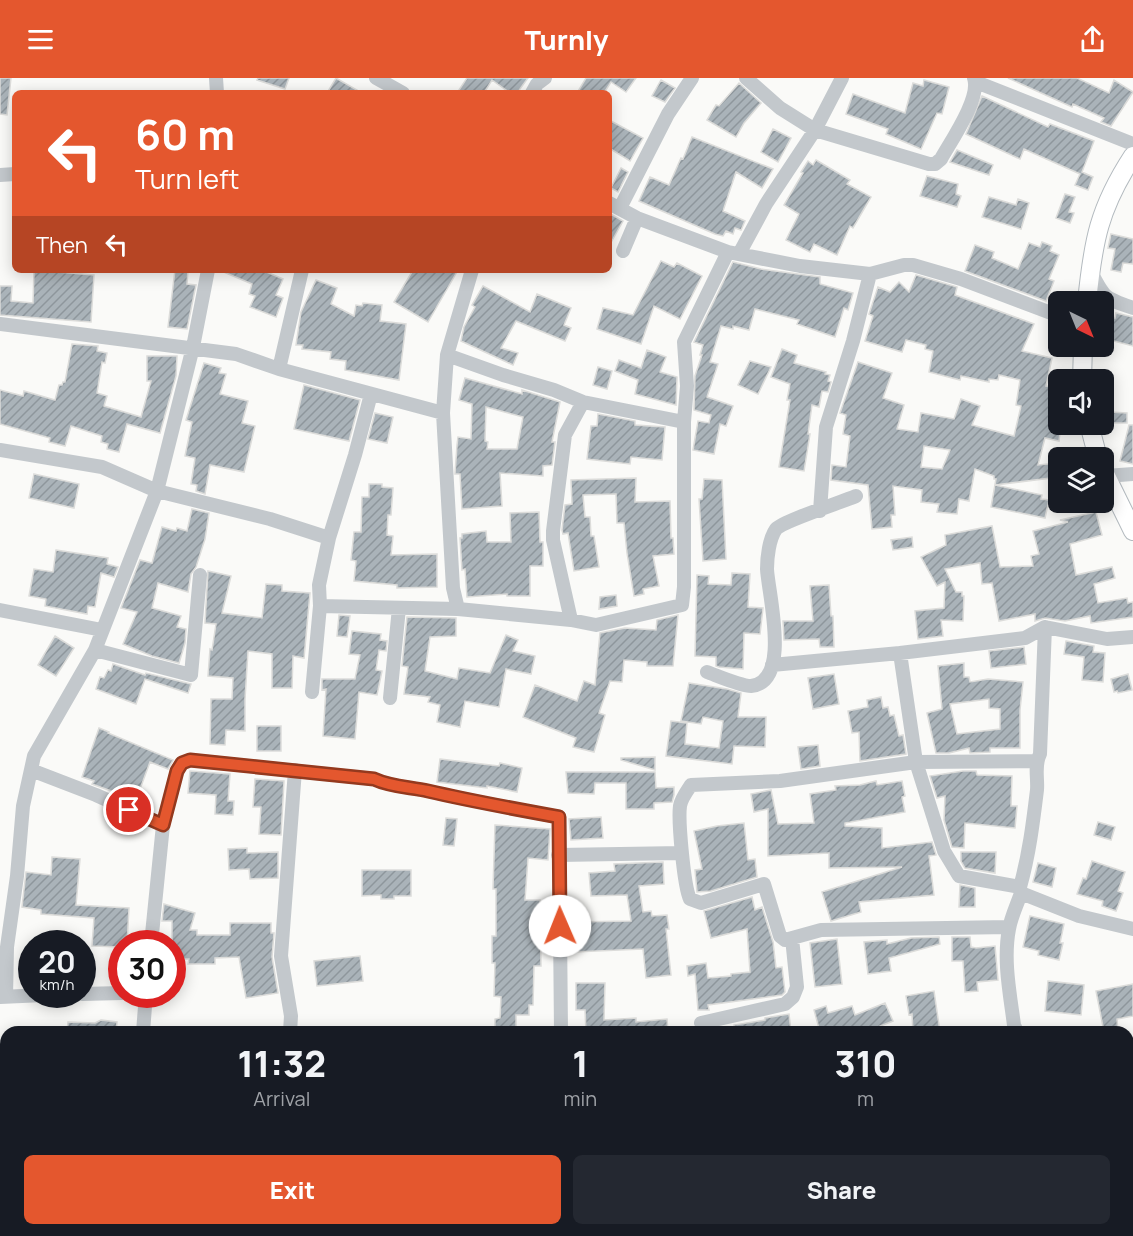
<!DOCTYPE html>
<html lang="en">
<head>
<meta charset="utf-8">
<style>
  body { margin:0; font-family:Manrope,sans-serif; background:#242831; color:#f1f3f6; height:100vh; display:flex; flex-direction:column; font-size:22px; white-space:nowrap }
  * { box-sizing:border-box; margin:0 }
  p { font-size:20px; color:#9ea1a6 }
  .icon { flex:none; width:33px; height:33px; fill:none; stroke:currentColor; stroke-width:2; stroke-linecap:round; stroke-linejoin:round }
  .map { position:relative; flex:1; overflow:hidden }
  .drawer { position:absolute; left:0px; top:948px; width:1134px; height:210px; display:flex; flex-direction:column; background:#171b24; border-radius:18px 18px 0 0; box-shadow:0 3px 15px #0003 }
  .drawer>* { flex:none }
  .guide { position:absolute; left:12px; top:12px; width:600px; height:183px; border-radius:9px; box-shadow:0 3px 15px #0003; background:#e4572e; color:#fff; overflow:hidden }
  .needle { width:39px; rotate:137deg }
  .buttons { position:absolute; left:1048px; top:213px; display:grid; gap:12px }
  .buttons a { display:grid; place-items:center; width:66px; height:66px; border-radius:9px; background:#171b24; box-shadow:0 3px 15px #0003; font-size:30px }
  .speed { position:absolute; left:18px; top:852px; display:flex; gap:12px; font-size:30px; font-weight:700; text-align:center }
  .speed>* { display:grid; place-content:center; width:78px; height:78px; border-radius:50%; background:#171b24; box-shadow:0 3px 15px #0003; line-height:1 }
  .speed small { font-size:15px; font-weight:400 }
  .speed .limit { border:9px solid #d22; background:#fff; color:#111 }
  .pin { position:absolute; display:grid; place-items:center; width:51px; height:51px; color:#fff; margin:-26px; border:3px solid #fff; border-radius:50%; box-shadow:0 2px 6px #0007 }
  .me { position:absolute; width:66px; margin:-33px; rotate:359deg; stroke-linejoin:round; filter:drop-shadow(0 0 4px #0008) }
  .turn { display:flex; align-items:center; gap:21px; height:126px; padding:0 24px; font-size:27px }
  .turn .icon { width:78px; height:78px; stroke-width:2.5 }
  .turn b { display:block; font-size:42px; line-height:51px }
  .then { display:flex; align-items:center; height:57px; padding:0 24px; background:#0003; gap:12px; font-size:22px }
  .eta { display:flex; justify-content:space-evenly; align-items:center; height:102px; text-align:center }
  .eta b { font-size:36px; font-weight:800; line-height:42px }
  .cta { display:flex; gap:12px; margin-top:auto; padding:12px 24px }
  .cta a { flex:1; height:69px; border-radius:9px; background:#e4572e; color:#fff; font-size:24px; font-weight:800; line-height:69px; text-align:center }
  .cta a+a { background:#242831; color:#f1f3f6 }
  header { display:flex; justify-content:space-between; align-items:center; height:78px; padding:0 24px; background:#e4572e; color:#fff; font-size:27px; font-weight:800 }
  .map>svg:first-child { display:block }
  .building { fill:url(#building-hatch); stroke:#dcdcda; stroke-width:1.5; fill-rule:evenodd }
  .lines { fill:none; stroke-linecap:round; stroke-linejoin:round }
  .secondary-casing { stroke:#b3babf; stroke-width:20 }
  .minor { stroke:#c3c8cc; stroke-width:14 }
  .secondary { stroke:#fff; stroke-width:18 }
  .route-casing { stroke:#94391e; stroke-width:15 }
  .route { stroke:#e4572e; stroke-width:10 }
</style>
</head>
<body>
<header><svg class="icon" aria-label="menu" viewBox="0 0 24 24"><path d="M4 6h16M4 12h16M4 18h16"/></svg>Turnly<svg class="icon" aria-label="share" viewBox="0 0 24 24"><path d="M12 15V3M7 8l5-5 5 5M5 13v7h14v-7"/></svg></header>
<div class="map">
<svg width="1133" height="1158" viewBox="0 0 1133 1158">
  <defs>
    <pattern id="building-hatch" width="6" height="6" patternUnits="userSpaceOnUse" patternTransform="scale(1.5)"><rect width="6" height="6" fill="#aab3b9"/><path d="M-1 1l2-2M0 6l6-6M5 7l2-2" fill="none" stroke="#8e969c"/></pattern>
  </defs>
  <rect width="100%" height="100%" fill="#fafaf8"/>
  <!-- building -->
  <path class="building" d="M0 0H11L7 37 0 36Z
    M258 0H289L285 11 257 2Z
    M336 0 362 15H327Z
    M467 0H528L517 15H510L492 2 484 15H457Z
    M586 0H636L626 14 611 4 604 15H577Z
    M1008 0H1077L1109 15 1114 2 1133 14 1111 48 1101 44 1104 40 1073 26 1072 29Z
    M661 2 675 10 665 24 652 18Z
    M924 2 949 9 942 36 937 35 921 71 886 56 888 51 846 36 853 16 905 35 913 5 923 8Z
    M739 5 761 25 744 45 736 59 707 42 716 27 719 28Z
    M982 18 1048 49 1050 46 1094 63 1082 94 1093 99 1088 112 1075 107 1080 96 1024 71 1020 81 966 56Z
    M609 42 643 60 630 83 609 70Z
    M773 51 791 60 778 84 761 74Z
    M692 59 773 91 762 110 736 94 723 133 745 143 741 152 735 150 733 156 726 153 723 158 715 156 639 123 650 99 669 107 681 80 683 81Z
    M957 72 993 87 989 97 950 84Z
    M816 82 850 102 847 106 871 119 853 150 850 148 837 177 814 166 810 174 786 162 799 136 784 127 803 95 801 94 808 83 813 87Z
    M621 90 628 94 618 114 611 110Z
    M927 98 958 106 956 116 961 118 957 129 920 118Z
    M1065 116 1075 119 1069 134 1074 135 1070 145 1056 140Z
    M989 119 1016 127 1018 121 1029 125 1021 151 982 139Z
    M609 135 623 143 609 168Z
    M1111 156 1133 161V186L1123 185 1121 194 1111 192 1115 171 1108 170Z
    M1042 164 1052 168 1050 173 1059 177 1049 201 1054 203 1046 223 965 193 975 167 994 174 992 180 1018 191 1029 165 1040 169Z
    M661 183 674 189 677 185 702 198 680 241 654 228 641 266 597 251 603 230 633 237Z
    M733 184 761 191 820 199V206L853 215 848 232 844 230 835 259 797 246 799 242 755 231 749 252 733 248V251L721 248 710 284 718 286 707 319 733 328 726 348 720 346 714 376 693 372 698 343 709 345 711 337 694 332 695 298 702 277H700L703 267 694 264Z
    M34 192 94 197 91 244 0 237V208H12L11 223 33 225Z
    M175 192H188L187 206 196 207 187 251 168 249Z
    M219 192H262L283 201 276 217 283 220 276 239 250 229 255 218 249 216 252 206Z
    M413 192H458L428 244 394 224Z
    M916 197 957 209 955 217 1034 246 1022 273 1052 280 1046 308 1056 309 1052 339 1059 340V346H1061L1059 363 1045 360 1038 387 1059 385V399L995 407 1042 417 1041 421 1049 422 1045 440 991 429 996 401H994V398L975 391 969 423 959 421 957 436 937 434 939 426 921 424 922 412 893 408 895 437H891L892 449 872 451 868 407 831 402 832 387 846 389 850 358 843 356 846 337 840 335 858 284 892 295 883 320 904 327 897 351 918 354 921 335 954 341 961 321 980 328 972 347 1014 358 1021 328 1016 327 1020 302 999 297 998 302 989 301V304L961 298 960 302 929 294 933 273 925 271 926 267 906 262 902 274 865 263 873 238 869 236 878 209 890 214 899 204 909 214ZM924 368 950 372 942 391 921 389Z
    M316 202 337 210 331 226 354 238 356 227 362 228 363 225 382 227 380 243 406 246 399 302 345 292 346 283 330 281 331 274 302 271 303 267H296L301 234Z
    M483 208 530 234 537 216 571 230 564 247 571 250 565 263 516 243 501 270 518 275 513 287 461 263 464 249 475 229 472 227Z
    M1116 235 1133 239V268L1106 261 1107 257 1104 256V237L1115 240Z
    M72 266 98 268 97 273 107 275 105 285 102 284 97 315 107 318 104 328 141 339 151 303H147V278H177L176 298 160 355 127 346 119 374 107 371 108 366 101 364 102 358 71 348 65 368 49 364 50 360 0 346V312L23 318 24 313 55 322 59 307H62L63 304H65Z
    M782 271 797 277 794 285 826 294 825 296 830 297 828 303 831 304 828 314 822 313 819 329 812 327 808 356H810L804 393 779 389 790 322H787L790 306 771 299Z
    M647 272 666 279 660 294 677 299 676 327 635 316 638 302 615 293 619 282 641 290Z
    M750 283 771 289 758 316 738 307Z
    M204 285 221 290 219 295 226 296 220 316 248 323 242 345 255 348 244 394 210 387 205 416 196 413 197 407 191 406 195 380 185 378 192 344 186 342Z
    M598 289 612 293 607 311 593 307Z
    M465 300 522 316V312L560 324 552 364H555L552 387 543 388V398L500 395 502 428 462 431 460 396H455L457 367 458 359 471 361 472 326 459 322ZM486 329 523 339 517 371H487L488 364 485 363Z
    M304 307 360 322 349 363 294 351Z
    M1109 334 1127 335V345H1109Z
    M375 335 393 339 387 365 368 361Z
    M598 336 635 343V347L665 349 662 382 631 379 630 386 587 381 591 348H597Z
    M1129 347H1133V386L1120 383Z
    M34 396 79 406 74 430 29 420Z
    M636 400 635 424 670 423 671 460H673L674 476 653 478 659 508 643 511 644 516 634 518 627 475 624 445H617L616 416 583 417 585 439H590L591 458H594L599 489 574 493 568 455 563 456 562 452 565 427 572 426 571 402Z
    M704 401 722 402 726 481 703 483 699 421H702Z
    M369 406H382V409L393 410 391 437H388L387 457 393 458 391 477 437 476V509L397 510V507L354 503 356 483 351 482 354 454H361L362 419H369Z
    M192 431 209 435 205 461 196 489 191 496 188 514 158 505 152 530 181 538 177 549 186 551 185 565 179 585 152 578 123 566 137 534 121 530 140 482 152 485 162 449 176 453 177 450 187 453Z
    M539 434 540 464H543V488H530V518H507V516L467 519 465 491 462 492 460 460H462V456L486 453 487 464H511L510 435Z
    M1096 434 1102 457 1070 466 1076 497 1112 489 1115 500 1094 506 1098 525 1127 520 1128 525 1133 524V539L1091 545 1090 538 1065 543 1045 540 1035 543V536L999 543 992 505 982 506 980 485 945 491 956 514H962V518H964L963 543 941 542 943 558 918 561 915 533 944 530 945 504 937 508 921 479 946 467 945 457 992 448 1000 489 1033 488 1031 478 1039 476 1033 453 1068 444 1060 442Z
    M912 459 913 469 893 472 891 462Z
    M56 472 108 480 107 486 118 489 114 499 101 495 95 529 88 528 87 536 45 528 46 521 29 518 34 491 53 494Z
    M208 493 231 498 222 535 262 540 266 506 282 507V513L310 515 304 580 293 578 292 610H272V576L248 573 245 621V653L226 652 225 667 210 666 211 621H232L233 600 208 598 210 571 212 572 216 546 205 545Z
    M732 495 750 496 748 529 763 530 760 556 744 555 743 591 719 589 716 588V579L695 578 697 497 709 498 708 506 731 507Z
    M829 507 831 538H833L834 569H820L819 561 784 562 783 543H813L810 508Z
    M616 517 617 528 599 531 600 519Z
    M339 537 350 538 347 559 337 558Z
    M678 537 673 588H647V584L624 582 622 604 610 603 599 635 605 637 594 674 573 669 576 660 523 639 535 607 577 623 584 603 595 607 600 555 625 550 656 552 657 542Z
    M407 539 456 540V558L430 559 425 593 457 601 459 590 490 595 506 557 518 562 513 573 535 578 531 596 506 591 499 629 465 623 460 649 437 644 440 627 428 624 430 619 404 616 408 589 402 588Z
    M352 553 381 556 380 562 387 563 386 573 379 572 376 592 382 593 377 617 359 614 355 661 323 658 326 611 322 612V601H355L360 577 349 576Z
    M55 558 74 570 56 598 38 587Z
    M1066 563 1094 568 1093 574 1105 575 1103 604 1082 602 1084 579 1064 576Z
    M1024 569 1026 586 991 590 989 573Z
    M964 585V599H969L970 604 988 601 1023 604 1020 632V670H990V674L970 675 969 670 949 675H936L927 635 942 631 938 588ZM989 621V630L1000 631V651L957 656 950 626Z
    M113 586 145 597 146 595 191 606 188 615 145 601 136 626 96 611 100 599 104 600 108 592 111 593Z
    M834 596 839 626 813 631 808 600Z
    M1128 596 1132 612 1118 615 1117 613 1114 614 1111 601Z
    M689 605 727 611 741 615 738 639H766L765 669 734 668 732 686 666 678 671 643 687 645 685 666 719 670 723 643 703 639 701 646 681 643Z
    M881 619 883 630 888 629 890 638 894 637 899 658 903 657 906 676 860 683 859 654 852 655 848 633 868 629 867 622Z
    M257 648H281V673H257Z
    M99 650 109 654 108 655 173 682 168 691 150 684 136 722 92 706 94 703 82 699Z
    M818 667 820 688 801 691 798 669Z
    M655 679V692L621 682V680Z
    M440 681 499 688 500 685 522 690 517 714 487 708V710L437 704Z
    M190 693 230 696 228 723H234L233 737 215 736 216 717 188 715Z
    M963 693H976L977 697 1012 698 1011 728H1017L1015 750 965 745 964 770 952 769 944 742 945 718 937 720 930 698Z
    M566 694H655L656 710 674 709V717L672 724 654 725V731H626V705H595L594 716 568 715Z
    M255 701 284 703 281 757 259 756 261 729H253Z
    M876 703 877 707 902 703 905 718 902 719 905 734 845 745V748L882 750V770L932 764 936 777 929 778 934 817 859 824 861 834 831 843 822 814 902 789 829 790V775L768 778V731L754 734 751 716 771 712 778 746 814 745 810 716 836 712 835 708 860 707Z
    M601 739 603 760 571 762 569 741Z
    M446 740 457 741 454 768 443 767Z
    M1098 744 1115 749 1111 762 1094 757Z
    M744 745 748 782 755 781 757 799 711 813 697 814 695 792 702 791 694 753 717 748Z
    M495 747 550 751 548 782 528 780 525 822H540L541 888H534L533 927H529V937H516V954H495V941L500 940 501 919 494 918 495 885H492V858H496V811H493Z
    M247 770V775L278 774V800L250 801 249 791 229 792 228 771Z
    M961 774H996L995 795 965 790 961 783Z
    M52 779 80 781 76 827 129 830 127 866H122V869L92 868 94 840 41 836V832L22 829 26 794 51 797Z
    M1092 783 1125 794 1118 813 1123 815 1116 833 1102 828 1103 823 1077 816 1083 800 1086 801Z
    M663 784 664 806 639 808 643 834 651 833 652 838 667 837 669 851H666L671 897 646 900 643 871 574 874 573 844 631 843 627 817 591 818 589 795 615 793 614 786Z
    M1038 785 1056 790 1052 809 1033 804Z
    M362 792H411V818H394V821H381V817L362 818Z
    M960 807 975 810V829H959Z
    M752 819 755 832 762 829 773 864 776 890 782 889 785 914 782 917 708 927 709 932H698L695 896 688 898 687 888 706 885 708 900 731 898V896L750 894 747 851 711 860 704 833Z
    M164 826 195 835 190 852H197V857H230V845H271V855H274L272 879 278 915 246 920 239 879 215 880V886H188L189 881H172V843H162Z
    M1030 838 1064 846 1060 865H1063L1059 882 1038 877 1039 873 1023 869Z
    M939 859 940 866 889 880 891 893 868 896 864 864 887 862V866L911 860Z
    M952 859H970L971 869 976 870 995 868 998 902 977 904 978 913 965 914 963 883H952Z
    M837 861 842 906 815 909 810 865Z
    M360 878 363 903 317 908 314 883Z
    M1048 903 1084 907 1081 937 1045 933Z
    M576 905H605L604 942 636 940V944L667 941 668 954H586L585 932H576Z
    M1133 906V938L1117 941 1118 954H1104L1096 913Z
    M934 913 940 954H913L912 936 909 937 906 918Z
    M885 925 893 943 868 953 867 949 849 954H820L814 932 826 928 828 935 852 928 855 937Z
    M789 936 791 954H735L734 947 765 942V940Z
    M101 942 117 944 116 954H67L68 944 95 945Z"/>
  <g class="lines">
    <defs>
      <path id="secondary" d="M1087 224C1093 163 1099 130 1133 78
        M1082 302 1083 268
        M1089 346 1098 380
        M1104 394 1133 453"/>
    </defs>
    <!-- secondary casing -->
    <use href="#secondary" class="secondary-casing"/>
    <!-- minor -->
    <path class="minor" d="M216 0 217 15
      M376 0 403 15
      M746 0 780 30 815 52 929 86H935L941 81C951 63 981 20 974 0
      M976 4 1133 66
      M532 15 537 6 545 0
      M0 97 15 96
      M609 125 637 140 728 174 800 188 870 196 904 187H913L961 201 1059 238
      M620 130 668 36 692 0
      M623 173 637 140
      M739 176 766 126 815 52 842 0
      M1090 192C1104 220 1104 220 1133 230
      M0 246 236 276 279 291 443 335
      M447 277 503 297 554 312 583 324 684 344
      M279 291 302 192
      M0 372 102 389 157 413 193 269 208 192
      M1106 398 1133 396
      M820 433 826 349 853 263 870 196
      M329 460 355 377 371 316
      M458 531 453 510 443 335 447 277 472 192
      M0 532 102 552
      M571 542 553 462V453L565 357 583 324
      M95 572 191 597 200 497
      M900 575 916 684 944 773 959 798 1020 809
      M772 587 900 575 1025 560 1045 549 1107 561 1133 559
      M707 594C718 598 741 608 751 608 792 604 768 515 767 491 767 480 769 461 776 451 783 443 842 424 856 418
      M312 614 320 528
      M390 620 399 530
      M31 692 96 717 163 747
      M558 777 682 775
      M1021 815 1079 838 1133 851
      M1009 849 821 852 785 862 780 858 764 806 701 825 690 821C684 809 678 743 680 728 681 721 687 713 691 707L780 703 916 684 1036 683
      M151 866 163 747 177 693 182 685 190 682 374 701C391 709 410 709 428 713 471 723 515 731 559 739L561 954
      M82 916 122 915
      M0 919 66 916
      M6 919 7 869 17 798 23 728 34 678 95 572 157 413 270 441 329 460 319 507 320 528 458 531 571 542 596 547 682 527 684 509V344L687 308 684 264 728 174
      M701 945 785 926 793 919 797 909 792 860
      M143 954 146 916
      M290 954 291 938 281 878 295 692
      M1017 954 1014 947C1010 916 1003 882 1009 851 1011 839 1017 827 1021 815L1020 809C1029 777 1033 745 1037 712 1038 700 1034 687 1040 676L1045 549
      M136 1152V1158
      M1128 1152 1130 1158
      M887 1154V1152
      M274 1155 289 1158"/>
    <!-- secondary -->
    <use href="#secondary" class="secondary"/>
  </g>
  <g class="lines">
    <defs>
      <path id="route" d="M129 732 163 747 177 693 182 685 190 682 374 701C391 709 410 709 428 713 471 723 515 731 559 739L560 848"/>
    </defs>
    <!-- route casing -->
    <use href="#route" class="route-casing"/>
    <!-- route -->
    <use href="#route" class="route"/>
  </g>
</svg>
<div class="buttons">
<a><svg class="needle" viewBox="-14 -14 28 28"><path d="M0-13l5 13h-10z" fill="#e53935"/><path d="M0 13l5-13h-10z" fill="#9ea1a6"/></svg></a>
<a><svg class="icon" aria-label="sound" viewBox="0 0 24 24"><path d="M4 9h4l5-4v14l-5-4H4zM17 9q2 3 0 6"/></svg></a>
<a><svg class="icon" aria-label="layers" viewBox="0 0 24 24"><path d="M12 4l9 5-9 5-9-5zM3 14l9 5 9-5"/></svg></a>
</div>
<div class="speed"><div>20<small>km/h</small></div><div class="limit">30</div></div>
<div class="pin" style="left:129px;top:732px;background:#d93025"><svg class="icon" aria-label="arrive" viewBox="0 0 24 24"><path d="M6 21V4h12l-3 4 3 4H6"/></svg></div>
<svg class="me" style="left:560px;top:848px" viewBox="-20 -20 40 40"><circle r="19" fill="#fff"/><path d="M0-13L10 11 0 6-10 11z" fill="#e4572e"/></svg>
<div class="guide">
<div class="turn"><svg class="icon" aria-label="left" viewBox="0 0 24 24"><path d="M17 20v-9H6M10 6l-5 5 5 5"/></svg><div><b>60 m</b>Turn left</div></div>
<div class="then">Then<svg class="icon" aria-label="left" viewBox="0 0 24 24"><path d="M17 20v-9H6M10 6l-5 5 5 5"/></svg></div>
</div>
<section class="drawer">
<div class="eta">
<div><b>11:32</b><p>Arrival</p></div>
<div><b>1</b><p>min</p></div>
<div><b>310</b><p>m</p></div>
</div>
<div class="cta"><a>Exit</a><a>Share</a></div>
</section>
</div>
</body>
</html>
